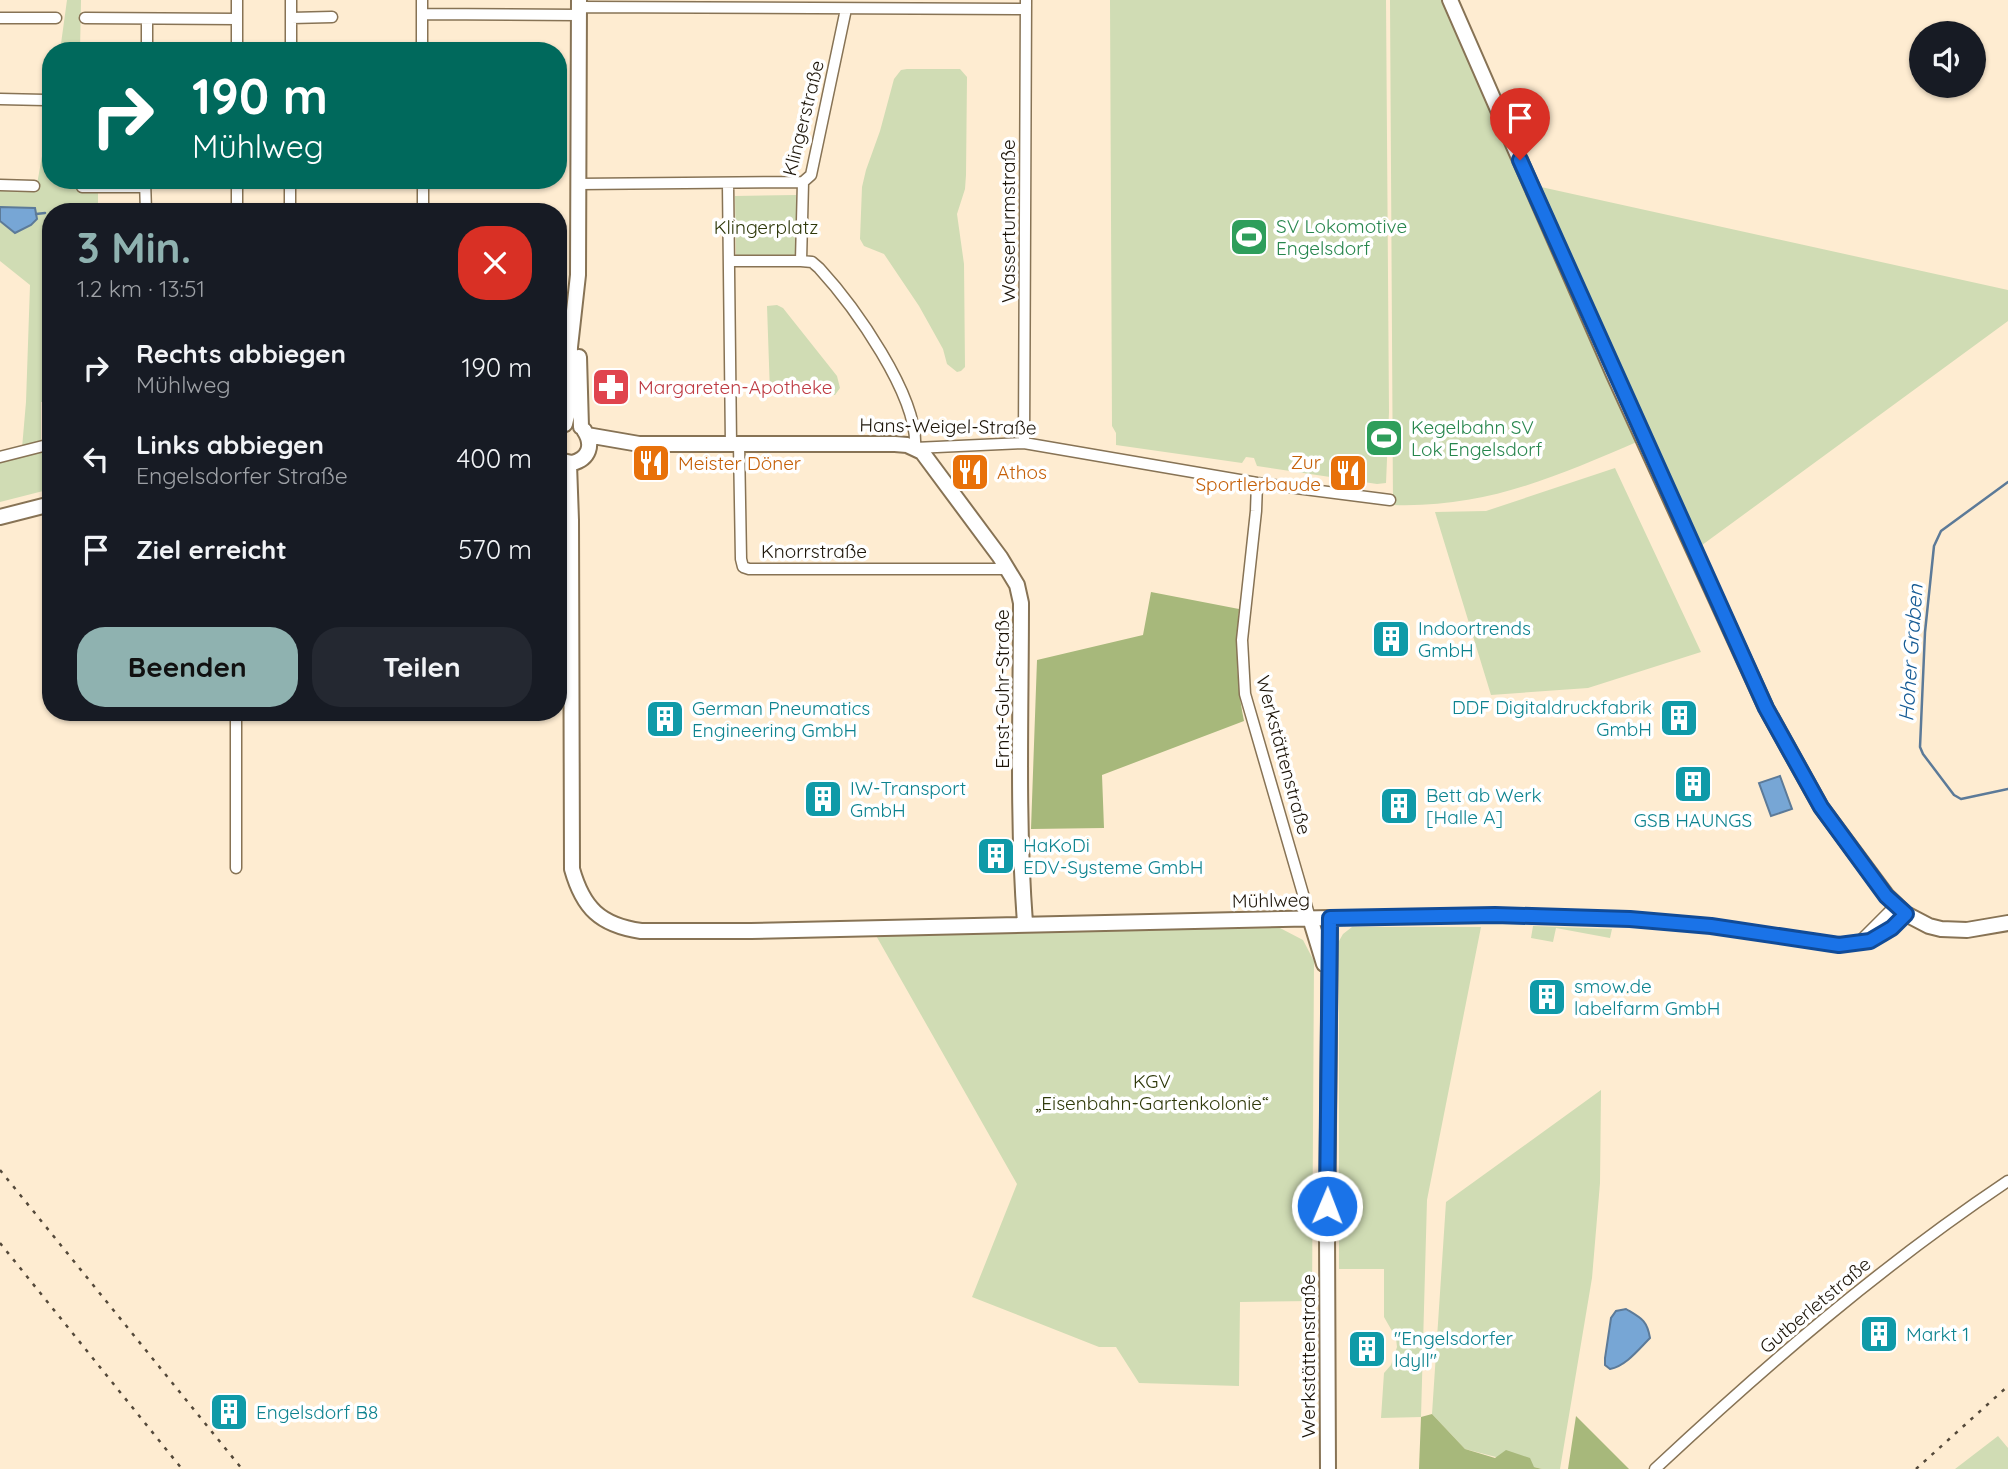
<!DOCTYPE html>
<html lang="de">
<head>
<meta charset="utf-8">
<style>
  body { margin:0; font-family:Quicksand,sans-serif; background:#242831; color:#f1f3f6; height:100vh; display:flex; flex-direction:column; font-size:26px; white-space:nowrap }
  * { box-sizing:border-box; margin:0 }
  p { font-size:23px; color:#9ea1a6 }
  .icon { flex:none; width:38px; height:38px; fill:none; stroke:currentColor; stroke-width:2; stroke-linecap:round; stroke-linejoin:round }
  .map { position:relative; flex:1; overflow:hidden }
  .drawer { position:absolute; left:42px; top:203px; width:525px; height:518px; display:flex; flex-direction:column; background:#171b24; border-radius:28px; box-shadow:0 2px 5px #0004 }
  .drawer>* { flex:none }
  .hud { position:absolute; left:42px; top:42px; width:525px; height:147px; border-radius:28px; box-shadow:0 2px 5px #0004; background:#00695c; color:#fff; overflow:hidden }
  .buttons { position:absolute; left:1909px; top:21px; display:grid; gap:14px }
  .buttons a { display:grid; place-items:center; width:77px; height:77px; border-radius:50%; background:#171b24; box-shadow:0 2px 5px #0004; font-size:35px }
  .pin { position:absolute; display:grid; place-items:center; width:60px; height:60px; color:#fff; margin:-72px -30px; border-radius:50% 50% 50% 0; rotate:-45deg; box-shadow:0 0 7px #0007 }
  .pin .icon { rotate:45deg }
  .me { position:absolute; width:77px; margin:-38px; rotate:1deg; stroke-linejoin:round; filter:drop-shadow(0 0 5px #0008) }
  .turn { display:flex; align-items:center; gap:24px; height:147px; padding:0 35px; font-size:32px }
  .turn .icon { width:91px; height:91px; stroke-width:2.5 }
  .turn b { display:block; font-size:49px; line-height:60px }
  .round { display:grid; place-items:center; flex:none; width:74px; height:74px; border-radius:28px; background:#242831 }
  .summary { display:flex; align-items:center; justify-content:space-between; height:119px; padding:0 35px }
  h1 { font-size:42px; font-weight:700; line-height:52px; color:#8fb2b0 }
  .primary-button { display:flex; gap:14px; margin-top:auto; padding:14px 35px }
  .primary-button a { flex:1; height:80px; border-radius:28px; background:#8fb2b0; color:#111; font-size:28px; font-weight:700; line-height:80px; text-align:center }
  .primary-button a+a { background:#242831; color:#f1f3f6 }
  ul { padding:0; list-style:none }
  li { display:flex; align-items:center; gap:21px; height:91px; padding:0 35px }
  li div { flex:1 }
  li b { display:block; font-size:26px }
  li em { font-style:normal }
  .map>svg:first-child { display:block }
  .green { fill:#d0dcb4 }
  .forest { fill:#a7b87b }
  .water { fill:#77a6d5; stroke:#5c7a98; stroke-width:2 }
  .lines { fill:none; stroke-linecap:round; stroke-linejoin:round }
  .stream { stroke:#5c7a98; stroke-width:2.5 }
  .street-casing { stroke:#877355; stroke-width:13 }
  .secondary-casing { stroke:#877355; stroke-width:18 }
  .street { stroke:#fff; stroke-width:10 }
  .secondary { stroke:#fff; stroke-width:14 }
  .rail { stroke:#54493a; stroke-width:2.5; stroke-dasharray:3.5 7; stroke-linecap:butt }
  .route-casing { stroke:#114b97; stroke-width:18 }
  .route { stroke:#1a73e8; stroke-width:12 }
  .labels { text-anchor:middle; stroke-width:7; stroke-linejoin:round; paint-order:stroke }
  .street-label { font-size:19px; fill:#1c1408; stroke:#fff }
  .leisure-label { font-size:19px; fill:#27864d; stroke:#fff; text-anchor:start }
  .park-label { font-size:19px; fill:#2f390a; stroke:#fff }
  .health-label { font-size:19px; fill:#be3a42; stroke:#fff; text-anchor:start }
  .food-label { font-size:19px; fill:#c56008; stroke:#fff; text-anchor:start }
  .culture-label { font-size:19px; fill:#0d838f; stroke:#fff; text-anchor:start }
  .water-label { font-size:21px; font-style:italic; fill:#145a94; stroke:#fff }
</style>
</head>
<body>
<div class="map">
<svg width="2008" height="1469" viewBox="0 0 2008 1469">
  <rect width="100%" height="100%" fill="#feecd1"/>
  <!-- green -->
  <path class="green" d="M67 0H81L80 51H60Z
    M1110 0H1386L1389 412 1386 483 1377 484 1257 466 1254 458 1246 457 1242 463 1116 445V433L1112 426Z
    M1390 0H1444L1523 183 2008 290V321L1698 548 1639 441C1555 477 1486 508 1393 505Z
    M907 69H960L967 77 966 175 965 189 957 214 964 264 965 367 961 371 957 372 947 364 943 349 919 306 884 254 864 246 860 239 862 187 866 170 880 131 894 79 901 70Z
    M51 105V180H78L82 191H98V212H51V402H41V443L22 448 26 402 30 285 0 261V190H36Z
    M796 195 797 258H736L735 196Z
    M777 305 783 308 837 376 840 388 835 395 777 396 770 393 767 306Z
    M51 448V489L0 502V461Z
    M1615 468 1701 652 1588 688 1491 695 1435 512 1486 511Z
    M1533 926 1612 929 1610 938 1556 928 1553 942 1531 938Z
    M1352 927H1481L1427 1200 1421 1417 1381 1418 1384 1373 1391 1365 1397 1347 1396 1338 1384 1317V1269H1339V941L1343 934Z
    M1280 928 1303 940 1314 961 1312 1301 1240 1302 1239 1386 1139 1383 1116 1347H1099L972 1297 1017 1184 874 932Z
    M1601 1090 1600 1183 1592 1278 1560 1469H1542L1465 1449 1432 1414 1446 1202Z
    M1998 1436 2008 1448V1469H1955Z"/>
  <!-- forest -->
  <path class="forest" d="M1151 592 1239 609C1236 649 1236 681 1244 721L1102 775 1104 828 1031 829 1037 660 1143 635Z
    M1432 1414 1465 1449 1495 1458 1506 1450 1530 1458 1534 1467 1542 1469H1419L1421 1417Z
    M1576 1416 1629 1469H1568Z"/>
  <!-- water -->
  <path class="water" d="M0 207 35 208 37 219 31 225 15 233 0 221Z
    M1780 776 1792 809 1771 816 1759 783Z
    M1626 1309C1641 1318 1647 1320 1650 1338 1639 1349 1626 1366 1610 1369L1605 1365V1358L1611 1318 1616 1311Z"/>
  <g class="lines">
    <!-- stream -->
    <path class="stream" d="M36 214 45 213
      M2008 482 1941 531 1934 546 1925 632 1920 747 1923 754 1954 795 1961 799 2008 789"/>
    <defs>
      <path id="street" d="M422 0V51
        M579 7 1026 9
        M846 9 811 175 803 182 801 261 812 262 819 268C853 305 919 396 915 448L1024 443 1257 483 1390 500
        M422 14 579 15
        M0 18H56
        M85 18 237 19
        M291 18 332 17
        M147 51V19
        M237 51V0
        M291 51V0
        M0 99 45 100
        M145 180 146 212
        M423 180V212
        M578 184 803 182
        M728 184 731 444
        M0 185 34 186
        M82 187H145
        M237 212V180
        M290 212V180
        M730 261H801
        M1024 443 1026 0
        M739 444 741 559 743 567 749 569H1008
        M0 457 51 444
        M1257 483 1256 511 1242 640 1245 694 1310 918
        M236 868V712
        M1330 918 1495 915 1630 919 1711 926 1839 945 1870 941 1892 927 1906 914
        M1859 942 1896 905
        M1655 1469C1766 1365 1881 1266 2008 1181"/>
      <path id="secondary" d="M1450 0 1614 375 1766 708 1821 807 1887 896 1906 914 1929 926 1941 929 1967 930 2008 923
        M579 357 581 427
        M565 424 568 411 570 347 578 275 579 0
        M587 435 639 444H895L907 445 922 452 1000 557 1017 585 1021 603C1021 709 1017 817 1025 923
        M558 460 572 463C589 459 594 445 584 430
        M569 464 571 520 572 869C583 908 600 925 641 931H751L1330 918 1327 1232 1328 1469
        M0 517 51 504
        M1310 918 1324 964"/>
    </defs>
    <!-- street casing -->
    <use href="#street" class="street-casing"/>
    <!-- secondary casing -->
    <use href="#secondary" class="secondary-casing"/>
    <!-- street -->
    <use href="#street" class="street"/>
    <!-- secondary -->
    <use href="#secondary" class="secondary"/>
    <!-- rail -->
    <path class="rail" d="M0 1170 242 1469
      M0 1243 182 1469
      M1916 1469 2008 1386"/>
  </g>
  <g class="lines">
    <defs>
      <path id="route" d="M1327 1206 1330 918 1495 915 1630 919 1711 926 1839 945 1870 941 1892 928 1906 914 1886 896 1821 807 1766 708 1520 160"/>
    </defs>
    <!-- route casing -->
    <use href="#route" class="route-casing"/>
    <!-- route -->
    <use href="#route" class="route"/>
  </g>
  <!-- icons -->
  <defs>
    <symbol id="stadium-square" viewBox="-11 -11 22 22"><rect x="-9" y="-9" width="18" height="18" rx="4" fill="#2e9e5b" stroke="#fff"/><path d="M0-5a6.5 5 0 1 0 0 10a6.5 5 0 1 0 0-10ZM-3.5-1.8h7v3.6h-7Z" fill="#fff"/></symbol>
    <symbol id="pharmacy-square" viewBox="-11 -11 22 22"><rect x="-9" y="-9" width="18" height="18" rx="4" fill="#e0444e" stroke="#fff"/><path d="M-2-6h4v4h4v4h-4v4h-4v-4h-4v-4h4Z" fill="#fff"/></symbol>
    <symbol id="restaurant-square" viewBox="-11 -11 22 22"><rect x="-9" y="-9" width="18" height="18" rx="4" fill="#e8710a" stroke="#fff"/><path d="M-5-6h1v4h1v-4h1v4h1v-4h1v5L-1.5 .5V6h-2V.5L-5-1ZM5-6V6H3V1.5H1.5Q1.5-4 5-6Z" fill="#fff"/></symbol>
    <symbol id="building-square" viewBox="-11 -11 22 22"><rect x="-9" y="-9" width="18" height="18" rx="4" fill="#0f9aa8" stroke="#fff"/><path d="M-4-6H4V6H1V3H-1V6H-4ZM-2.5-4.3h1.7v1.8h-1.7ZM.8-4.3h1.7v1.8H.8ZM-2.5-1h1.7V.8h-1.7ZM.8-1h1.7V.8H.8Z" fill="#fff"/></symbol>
  </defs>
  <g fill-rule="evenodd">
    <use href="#stadium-square" x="1227" y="215" width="44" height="44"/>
    <use href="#pharmacy-square" x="589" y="365" width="44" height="44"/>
    <use href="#stadium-square" x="1362" y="416" width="44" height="44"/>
    <use href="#restaurant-square" x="629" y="441" width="44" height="44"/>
    <use href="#restaurant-square" x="948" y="450" width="44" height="44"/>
    <use href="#restaurant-square" x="1326" y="451" width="44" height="44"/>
    <use href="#building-square" x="1369" y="617" width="44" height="44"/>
    <use href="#building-square" x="1657" y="696" width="44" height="44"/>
    <use href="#building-square" x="643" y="697" width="44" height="44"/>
    <use href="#building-square" x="1671" y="762" width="44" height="44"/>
    <use href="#building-square" x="801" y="777" width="44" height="44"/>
    <use href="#building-square" x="1377" y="784" width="44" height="44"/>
    <use href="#building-square" x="974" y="834" width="44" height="44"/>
    <use href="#building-square" x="1525" y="975" width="44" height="44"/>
    <use href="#building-square" x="1857" y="1312" width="44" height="44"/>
    <use href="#building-square" x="1345" y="1327" width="44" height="44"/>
    <use href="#building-square" x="207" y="1390" width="44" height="44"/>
  </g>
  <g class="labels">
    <!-- street labels -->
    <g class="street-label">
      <text transform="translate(803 118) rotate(-76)" y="7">Klingerstraße</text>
      <text transform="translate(1008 221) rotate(-90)" y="7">Wasserturmstraße</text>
      <text transform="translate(948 426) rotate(1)" y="7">Hans-Weigel-Straße</text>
      <text x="814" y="558">Knorrstraße</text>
      <text transform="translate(1002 689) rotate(-90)" y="7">Ernst-Guhr-Straße</text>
      <text transform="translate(1284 755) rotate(75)" y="7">Werkstättenstraße</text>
      <text transform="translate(1271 900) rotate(-1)" y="7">Mühlweg</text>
      <text transform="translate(1815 1305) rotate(-40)" y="7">Gutberletstraße</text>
      <text transform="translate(1308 1356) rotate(-90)" y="7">Werkstättenstraße</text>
    </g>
    <!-- leisure labels -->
    <g class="leisure-label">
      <text x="1276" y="233">SV Lokomotive<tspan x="1276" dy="22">Engelsdorf</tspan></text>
      <text x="1411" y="434">Kegelbahn SV<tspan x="1411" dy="22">Lok Engelsdorf</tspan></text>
    </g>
    <!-- park labels -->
    <g class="park-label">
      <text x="766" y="234">Klingerplatz</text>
      <text x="1152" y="1088">KGV<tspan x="1152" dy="22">„Eisenbahn-Gartenkolonie“</tspan></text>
    </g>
    <!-- health labels -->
    <g class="health-label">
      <text x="638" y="394">Margareten-Apotheke</text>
    </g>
    <!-- food labels -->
    <g class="food-label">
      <text x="1321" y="469" text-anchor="end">Zur<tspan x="1321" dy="22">Sportlerbaude</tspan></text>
      <text x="678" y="470">Meister Döner</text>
      <text x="997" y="479">Athos</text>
    </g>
    <!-- culture labels -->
    <g class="culture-label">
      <text x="1418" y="635">Indoortrends<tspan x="1418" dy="22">GmbH</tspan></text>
      <text x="1652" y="714" text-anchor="end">DDF Digitaldruckfabrik<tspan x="1652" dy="22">GmbH</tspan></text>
      <text x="692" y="715">German Pneumatics<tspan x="692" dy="22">Engineering GmbH</tspan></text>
      <text x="850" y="795">IW-Transport<tspan x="850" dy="22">GmbH</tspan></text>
      <text x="1426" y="802">Bett ab Werk<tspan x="1426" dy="22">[Halle A]</tspan></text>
      <text x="1693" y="827" text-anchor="middle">GSB HAUNGS</text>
      <text x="1023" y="852">HaKoDi<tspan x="1023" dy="22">EDV-Systeme GmbH</tspan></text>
      <text x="1574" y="993">smow.de<tspan x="1574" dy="22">labelfarm GmbH</tspan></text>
      <text x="1906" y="1341">Markt 1</text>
      <text x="1394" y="1345">"Engelsdorfer<tspan x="1394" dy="22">Idyll"</tspan></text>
      <text x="256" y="1419">Engelsdorf B8</text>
    </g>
    <!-- water labels -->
    <g class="water-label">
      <text transform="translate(1911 653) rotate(-86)" y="7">Hoher Graben</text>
    </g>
  </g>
</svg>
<div class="buttons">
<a><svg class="icon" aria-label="sound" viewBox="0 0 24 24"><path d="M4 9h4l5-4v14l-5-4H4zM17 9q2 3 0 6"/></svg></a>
</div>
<div class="pin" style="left:1520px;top:160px;background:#d93025"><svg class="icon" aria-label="arrive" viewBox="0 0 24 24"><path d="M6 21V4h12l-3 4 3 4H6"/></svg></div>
<svg class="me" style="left:1327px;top:1206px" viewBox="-20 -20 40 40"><circle r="17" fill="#1a73e8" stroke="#fff" stroke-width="3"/><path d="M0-11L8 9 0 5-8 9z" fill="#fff"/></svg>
<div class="hud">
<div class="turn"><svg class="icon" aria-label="right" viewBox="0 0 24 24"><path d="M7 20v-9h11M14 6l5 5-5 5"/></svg><div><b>190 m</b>Mühlweg</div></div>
</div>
<section class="drawer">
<div class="summary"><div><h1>3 Min.</h1><p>1.2 km · 13:51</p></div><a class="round" style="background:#d93025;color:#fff"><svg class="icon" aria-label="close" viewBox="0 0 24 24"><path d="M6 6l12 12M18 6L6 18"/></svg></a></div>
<ul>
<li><svg class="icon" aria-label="right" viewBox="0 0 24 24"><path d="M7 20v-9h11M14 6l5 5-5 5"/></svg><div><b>Rechts abbiegen</b><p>Mühlweg</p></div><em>190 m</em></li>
<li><svg class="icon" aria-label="left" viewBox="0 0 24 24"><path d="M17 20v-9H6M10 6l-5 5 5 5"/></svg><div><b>Links abbiegen</b><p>Engelsdorfer Straße</p></div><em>400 m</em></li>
<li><svg class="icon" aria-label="arrive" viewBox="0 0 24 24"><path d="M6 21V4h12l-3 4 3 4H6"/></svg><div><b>Ziel erreicht</b></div><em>570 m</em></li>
</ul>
<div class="primary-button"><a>Beenden</a><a>Teilen</a></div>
</section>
</div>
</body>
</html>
